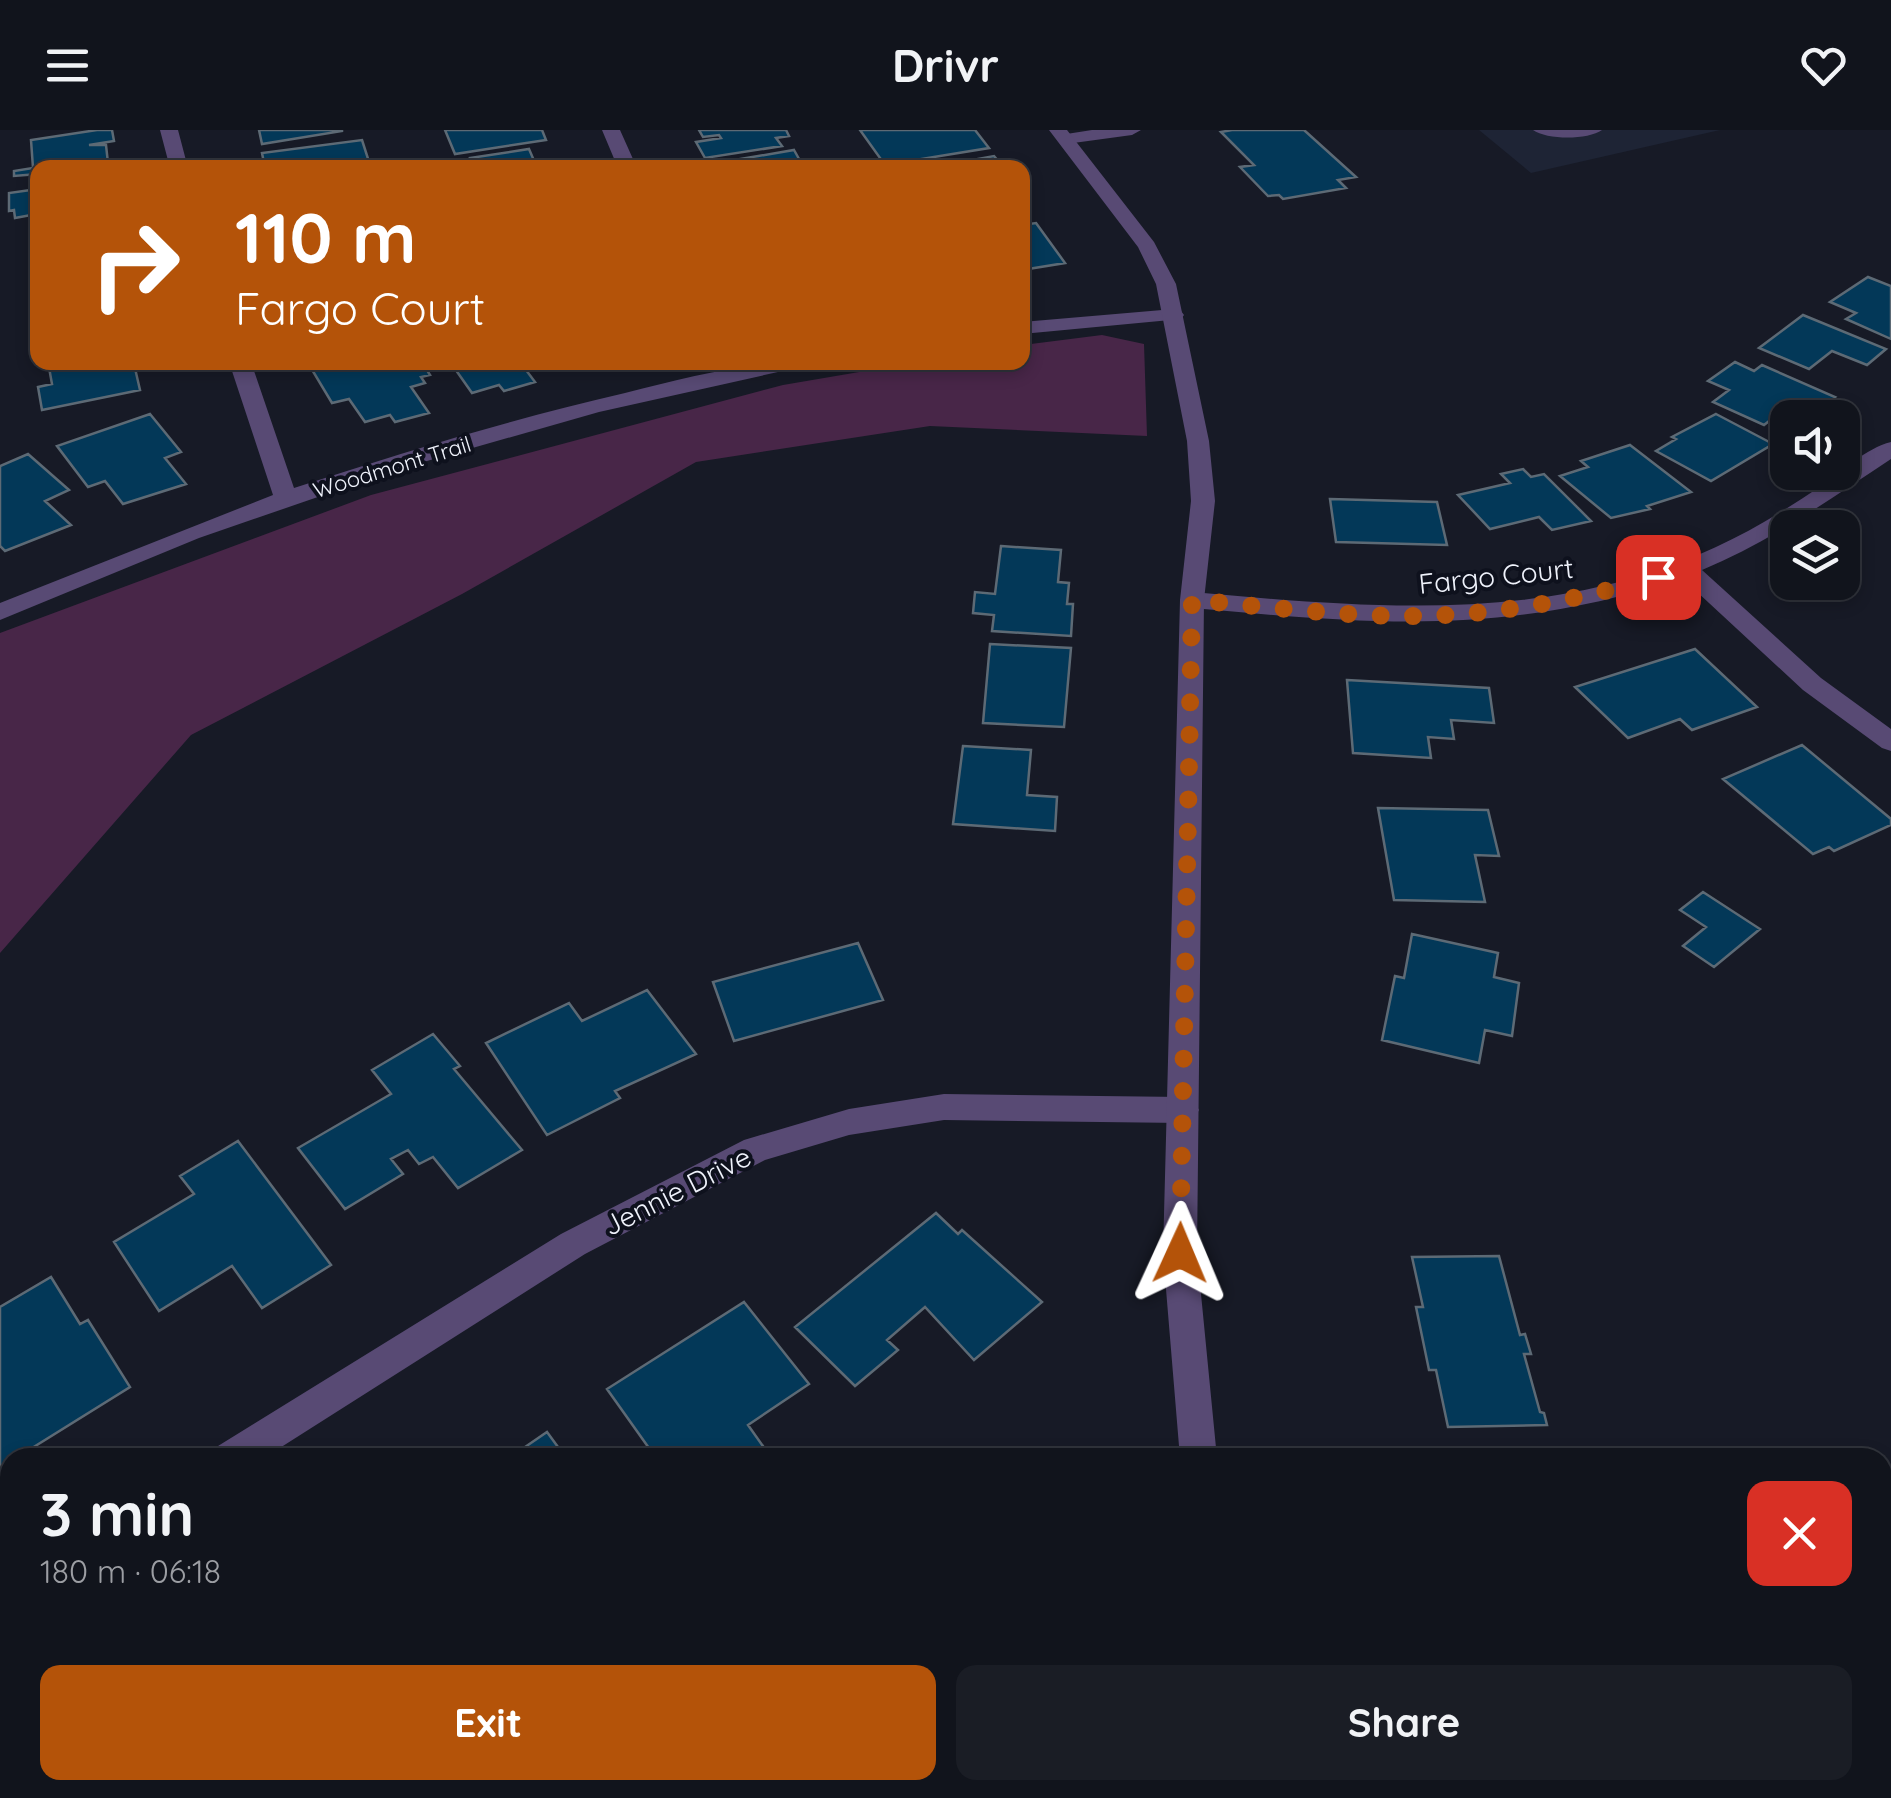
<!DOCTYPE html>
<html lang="en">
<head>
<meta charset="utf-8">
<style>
  body { margin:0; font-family:Quicksand,sans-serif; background:#1a1d25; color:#f1f3f6; height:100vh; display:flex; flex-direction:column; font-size:38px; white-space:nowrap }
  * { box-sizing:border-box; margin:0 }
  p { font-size:32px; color:#9c9ea3 }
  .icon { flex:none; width:55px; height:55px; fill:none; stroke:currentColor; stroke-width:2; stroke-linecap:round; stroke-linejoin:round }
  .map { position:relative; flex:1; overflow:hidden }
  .drawer { position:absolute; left:0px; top:1318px; width:1892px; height:352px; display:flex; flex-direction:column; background:#11141c; border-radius:30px 30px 0 0; box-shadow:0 5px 15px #0003,0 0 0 2px #30333b }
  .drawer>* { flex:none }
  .hud { position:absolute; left:30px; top:30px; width:1000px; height:210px; border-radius:20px; box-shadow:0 5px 15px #0003,0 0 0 2px #30333b; background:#b45309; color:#fff; overflow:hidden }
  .buttons { position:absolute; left:1770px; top:270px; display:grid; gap:20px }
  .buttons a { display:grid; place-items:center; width:90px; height:90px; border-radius:20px; background:#11141c; box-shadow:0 5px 15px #0003,0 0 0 2px #30333b; font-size:50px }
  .pin { position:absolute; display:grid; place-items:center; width:85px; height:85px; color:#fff; margin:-42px; border-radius:20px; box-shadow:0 5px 15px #0006 }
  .me { position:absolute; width:110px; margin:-55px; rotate:1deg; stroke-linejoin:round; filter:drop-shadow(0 0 8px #0008) }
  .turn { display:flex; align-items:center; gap:35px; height:210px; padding:0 40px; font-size:45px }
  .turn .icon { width:130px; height:130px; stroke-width:2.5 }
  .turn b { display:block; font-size:70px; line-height:85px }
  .round { display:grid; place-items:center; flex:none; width:105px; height:105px; border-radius:20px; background:#1a1d25 }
  .summary { display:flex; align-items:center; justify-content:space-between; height:170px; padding:0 40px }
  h1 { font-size:60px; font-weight:800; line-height:75px }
  .primary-button { display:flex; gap:20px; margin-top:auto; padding:20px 40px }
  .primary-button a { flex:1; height:115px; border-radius:20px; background:#b45309; color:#fff; font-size:40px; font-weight:800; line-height:115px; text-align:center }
  .primary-button a+a { background:#1a1d25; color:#f1f3f6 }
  header { display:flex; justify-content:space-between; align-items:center; height:130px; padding:0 40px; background:#11141c; font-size:45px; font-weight:800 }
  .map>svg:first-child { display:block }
  .built { fill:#1e2435 }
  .green { fill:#482648 }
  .building { fill:#033858; stroke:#5d6a75; stroke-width:2.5 }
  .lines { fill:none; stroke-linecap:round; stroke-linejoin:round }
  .service { fill:#584a74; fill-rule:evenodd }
  .minor { fill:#584a74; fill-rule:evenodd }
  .tertiary { fill:#584a74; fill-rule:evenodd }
  .route { stroke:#b45309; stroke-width:18; stroke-dasharray:0 32.4 }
  .labels { text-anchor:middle; stroke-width:8; stroke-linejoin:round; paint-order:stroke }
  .far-street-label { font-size:22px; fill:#eff2fb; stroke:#0e111d }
  .street-label { font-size:28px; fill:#eff2fb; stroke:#0e111d }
</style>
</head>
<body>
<header><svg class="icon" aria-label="menu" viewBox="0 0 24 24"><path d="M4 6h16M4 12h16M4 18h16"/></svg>Drivr<svg class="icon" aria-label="heart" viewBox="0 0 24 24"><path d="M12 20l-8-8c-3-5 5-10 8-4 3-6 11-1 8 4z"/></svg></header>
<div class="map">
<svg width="1891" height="1668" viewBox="0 0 1891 1668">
  <rect width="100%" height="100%" fill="#171a26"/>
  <!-- built -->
  <path class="built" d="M1479 0H1720L1531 43Z"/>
  <!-- green -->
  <path class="green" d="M1102 205 1144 214 1147 306 930 296 696 332 462 464 191 605 0 823V503L371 365 783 255 912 233 1022 232 1023 215Z"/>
  <!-- building -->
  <path class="building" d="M97 0H112L114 11 89 15H106L108 33 38 38V44L14 46V41L33 38 31 10Z
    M259 0H342V1L262 14Z
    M445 0H542L546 10 455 24Z
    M699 0H786L789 6 776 8 782 16 705 28 696 12 721 8 719 5 703 7Z
    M860 0H975L989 18 885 35Z
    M1232 0H1304L1356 47 1338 50 1346 58 1283 69 1279 65 1268 66 1240 37 1254 35 1221 2Z
    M362 10 371 38H265L262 23Z
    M529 19 535 33 556 38H473L470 28Z
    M794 20 803 36 727 38 723 32Z
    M994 26 1004 38H928Z
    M38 59V93L31 94V85L15 88 14 80 9 81V63Z
    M1036 93 1065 133 1022 140V95Z
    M1868 147 1891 156V209L1846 189 1856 183 1830 172Z
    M1803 185 1886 219 1867 235 1832 221 1809 239 1759 218Z
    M48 232H141L134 234 140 260 42 280 38 257 52 254Z
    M422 232 430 245 421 247 425 253 411 257 429 283 395 292 390 285 365 292 349 269 332 273 308 233Z
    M432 232H520L535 252 504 261 499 255 472 263 453 236 437 240Z
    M1735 232 1754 241 1762 235 1835 267 1814 283 1792 273 1764 295 1713 272 1729 260 1708 251Z
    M150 284 181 322 165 328 186 354 123 374 105 351 88 357 57 316Z
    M1716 284 1773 314 1711 351 1656 321 1676 309 1672 307Z
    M1630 315 1691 362 1647 376 1650 379 1611 388 1560 346 1588 337 1581 331Z
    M28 324 69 360 45 371 71 395 5 421 0 416V336Z
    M1523 339 1531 347 1544 344 1591 391 1552 400 1539 387 1490 399 1458 365 1510 353 1501 344Z
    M1330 369 1437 372 1447 415 1336 412Z
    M1001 416 1061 420 1058 452 1069 453 1067 474H1073L1071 506 992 501 994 485 973 483 975 462 995 464Z
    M990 514 1071 518 1064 597 983 593Z
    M1695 519 1757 577 1692 600 1680 589 1628 608 1575 557Z
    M1347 550 1489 558 1494 593 1451 590 1454 609 1428 607 1431 628 1353 623Z
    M1802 615 1891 689V695L1834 721 1829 717 1813 724 1723 649Z
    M963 616 1031 620 1027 665 1057 667 1055 701 953 694Z
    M1378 678 1488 680 1499 726 1475 725 1485 772 1394 770Z
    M1703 762 1760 799 1714 837 1683 816 1706 797 1680 780Z
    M1412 804 1498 823 1494 847 1519 853 1512 906 1485 900 1479 933 1382 910 1395 846 1404 848Z
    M858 813 883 870 734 911 713 852Z
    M647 860 696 924 615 961 620 968 547 1005 486 913 569 873 582 891Z
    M433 904 460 936 454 939 522 1020 458 1058 433 1027 419 1034 408 1020 391 1029 403 1044 345 1079 298 1018 391 964 372 940Z
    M238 1011 331 1135 262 1178 232 1136 159 1181 114 1112 194 1064 180 1046Z
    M936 1083 958 1104 962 1100 1042 1172 974 1230 925 1177 887 1210 898 1220 855 1256 795 1197Z
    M1499 1126 1520 1205 1525 1204 1531 1224H1524L1540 1282 1544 1283 1547 1295 1448 1297 1436 1240H1429L1416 1177H1423L1412 1127Z
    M51 1147 80 1194 88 1190 130 1257 16 1328H10L0 1337V1177Z
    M744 1172 809 1254 748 1295 765 1319 752 1328H656L607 1259Z
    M547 1302 566 1328H509Z
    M1043 1320 1044 1328H892Z
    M33 1660H96L100 1668H21Z
    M190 1660H241L230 1668H194Z
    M242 1660H283L272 1668H246Z
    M353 1660H396L385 1668H357Z
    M962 1660H993L1003 1668H956Z
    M1527 1660H1645L1649 1668H1520L1518 1662Z"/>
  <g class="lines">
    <!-- service -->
    <path class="service" d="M1092 0H1141L1132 5 1066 14 1057 9 1060 5Z
      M1533 0H1602C1588 10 1547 10 1533 0Z"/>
    <!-- minor -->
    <path class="minor" d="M160 0H178L188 38H170Z
      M602 0H620L637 38H618Z
      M1174 179 1181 181 1184 185 1181 189 1022 204V192Z
      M229 232H251L294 358C403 322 513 289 625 263 686 248 744 232 806 232L796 238 599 282 399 339 199 408 0 490V473L273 365Z
      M1891 312V329C1829 370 1771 411 1702 440L1821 548 1891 599V621L1882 618 1803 560 1682 448C1504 507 1373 494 1192 478L1180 470 1192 462C1370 478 1548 495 1716 417 1753 400 1787 379 1821 356 1842 342 1866 318 1891 312Z
      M944 964 1183 967 1194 971 1199 980 1194 989 1183 993 944 990 849 1005 765 1030 585 1124 264 1328H213L218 1316 561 1104 744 1010 849 979Z
      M10 1446V1486L0 1490V1450Z"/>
    <!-- tertiary -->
    <path class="tertiary" d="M1049 0H1067L1154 112 1176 154 1209 311 1215 371 1204 470 1197 1123 1217 1328H1180L1163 1123 1180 470 1191 371 1187 311 1156 154 1138 117Z
      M1245 1660H1287L1289 1668H1247Z"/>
  </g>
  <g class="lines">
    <!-- route -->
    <path class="route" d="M1180 1123 1192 470C1261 476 1331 485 1399 486 1487 487 1574 471 1658 447"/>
  </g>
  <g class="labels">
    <!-- far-street labels -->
    <g class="far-street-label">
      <text transform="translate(392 337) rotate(-17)" y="8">Woodmont Trail</text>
    </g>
    <!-- street labels -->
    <g class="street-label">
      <text transform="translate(1496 446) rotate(-6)" y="10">Fargo Court</text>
      <text transform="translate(677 1061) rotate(-27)" y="10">Jennie Drive</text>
    </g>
  </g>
</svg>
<div class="buttons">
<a><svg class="icon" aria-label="sound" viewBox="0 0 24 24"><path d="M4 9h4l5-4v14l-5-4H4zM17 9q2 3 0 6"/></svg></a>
<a><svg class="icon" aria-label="layers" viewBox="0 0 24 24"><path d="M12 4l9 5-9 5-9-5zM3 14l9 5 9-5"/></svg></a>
</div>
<div class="pin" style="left:1658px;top:447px;background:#d93025"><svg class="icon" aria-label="arrive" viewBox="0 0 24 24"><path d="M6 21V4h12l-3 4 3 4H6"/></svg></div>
<svg class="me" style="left:1180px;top:1123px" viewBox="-20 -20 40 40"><path d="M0-17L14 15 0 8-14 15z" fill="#b45309" stroke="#fff" stroke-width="4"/></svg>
<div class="hud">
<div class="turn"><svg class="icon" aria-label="right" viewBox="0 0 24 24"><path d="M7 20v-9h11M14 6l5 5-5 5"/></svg><div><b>110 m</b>Fargo Court</div></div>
</div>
<section class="drawer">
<div class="summary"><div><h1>3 min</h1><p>180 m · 06:18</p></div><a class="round" style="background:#d93025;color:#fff"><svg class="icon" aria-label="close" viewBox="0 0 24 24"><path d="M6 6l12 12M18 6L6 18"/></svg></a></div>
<div class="primary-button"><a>Exit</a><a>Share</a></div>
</section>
</div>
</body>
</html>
